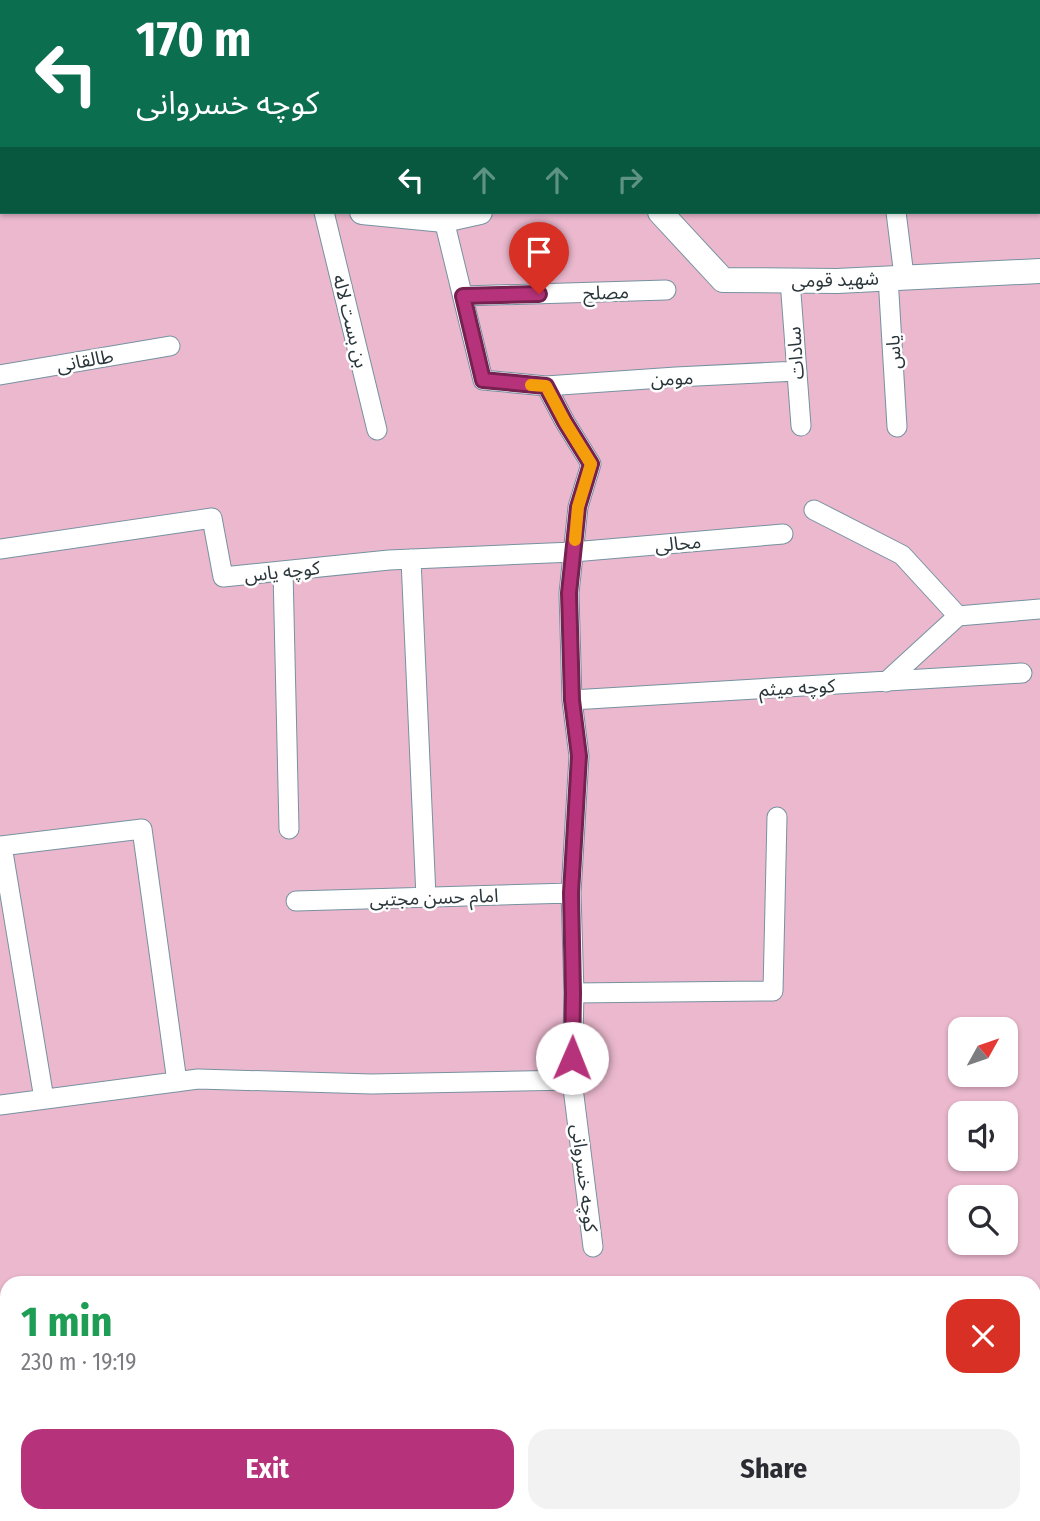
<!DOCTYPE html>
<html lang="en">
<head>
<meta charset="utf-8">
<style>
  body { margin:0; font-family:"Fira Sans Condensed","Noto Sans Arabic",sans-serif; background:#f2f2f3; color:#2b2b33; height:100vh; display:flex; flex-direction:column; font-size:26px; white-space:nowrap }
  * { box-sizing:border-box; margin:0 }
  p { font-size:23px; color:#7c7c81 }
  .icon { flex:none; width:38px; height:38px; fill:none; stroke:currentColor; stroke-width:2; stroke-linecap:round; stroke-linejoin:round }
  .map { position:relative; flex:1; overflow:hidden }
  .details { position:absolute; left:0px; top:1276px; width:1041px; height:247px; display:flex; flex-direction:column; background:#fff; border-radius:21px 21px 0 0; box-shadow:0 2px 5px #0004 }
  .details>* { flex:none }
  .banner { position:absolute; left:0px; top:0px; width:1041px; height:214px; box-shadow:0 2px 5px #0004; background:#0b6e4f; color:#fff; overflow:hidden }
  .needle { width:46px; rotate:50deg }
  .fabs { position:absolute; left:948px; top:1017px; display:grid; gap:14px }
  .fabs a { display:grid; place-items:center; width:70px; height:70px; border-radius:14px; background:#fff; box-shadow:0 2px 5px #0004; font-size:35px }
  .pin { position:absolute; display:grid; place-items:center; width:60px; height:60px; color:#fff; margin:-72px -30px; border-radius:50% 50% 50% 0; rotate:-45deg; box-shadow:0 0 7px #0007 }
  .pin .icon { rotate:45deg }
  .me { position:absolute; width:77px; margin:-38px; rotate:1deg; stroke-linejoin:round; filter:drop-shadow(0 0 5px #0008) }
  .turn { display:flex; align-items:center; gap:24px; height:147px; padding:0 21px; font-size:32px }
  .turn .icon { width:91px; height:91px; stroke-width:2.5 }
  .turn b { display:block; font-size:49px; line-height:60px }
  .lanes { display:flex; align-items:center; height:66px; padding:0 21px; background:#0003; justify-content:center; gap:35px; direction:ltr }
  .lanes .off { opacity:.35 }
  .round { display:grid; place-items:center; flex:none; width:74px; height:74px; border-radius:21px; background:#f2f2f3 }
  .headline { display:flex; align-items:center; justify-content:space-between; height:119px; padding:0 21px }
  h1 { font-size:42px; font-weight:700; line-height:52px; color:#1e9e55 }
  .action { display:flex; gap:14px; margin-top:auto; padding:14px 21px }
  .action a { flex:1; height:80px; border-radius:21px; background:#b6337b; color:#fff; font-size:28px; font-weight:700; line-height:80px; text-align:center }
  .action a+a { background:#f2f2f3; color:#2b2b33 }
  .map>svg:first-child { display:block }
  .green { fill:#ebb8ce; fill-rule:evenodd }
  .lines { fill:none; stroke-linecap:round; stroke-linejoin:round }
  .minor-casing { stroke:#7692a0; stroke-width:21 }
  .tertiary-casing { stroke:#7692a0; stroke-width:26 }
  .minor { stroke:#fff; stroke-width:19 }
  .tertiary { stroke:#fff; stroke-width:24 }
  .route-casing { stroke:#762150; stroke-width:18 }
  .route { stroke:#b6337b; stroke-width:12 }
  .slow { stroke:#f59e0b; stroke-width:12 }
  .labels { text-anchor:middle; stroke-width:5; stroke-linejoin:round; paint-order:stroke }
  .street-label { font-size:19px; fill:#2a363b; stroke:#fff }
</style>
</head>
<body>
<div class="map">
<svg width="1040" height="1521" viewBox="0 0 1040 1521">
  <rect width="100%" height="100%" fill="#e1f3fc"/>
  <!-- green -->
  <path class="green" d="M0 0H1040V1521H0ZM2 2H1040V212H2ZM961 1029H1006V1074H961ZM961 1113H1006V1158H961ZM961 1197H1006V1242H961ZM7 1283H1034V1516H7Z"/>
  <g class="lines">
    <defs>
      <path id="minor" d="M570 0V2
        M689 0 696 2
        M13 2 14 0
        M310 2V0
        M0 47 2 41
        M1040 61V67
        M324 212 377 430
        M896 212 904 276
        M444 220 483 380 546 386 565 422 591 464 578 507 569 593 572 700 579 756 571 893 574 993 572 1080 593 1247
        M888 277 897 427
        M790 280 801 426
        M463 296 666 290
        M0 375 170 346
        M546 386 676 377 797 371
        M814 510 902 555 958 616 886 682
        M0 549 212 518 223 577 389 560 573 552 783 534
        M411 559 426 897
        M283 571 289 829
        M958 616 1040 609
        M572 700 1022 673
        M0 846 142 829 177 1082
        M2 846 44 1099
        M296 901 571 893
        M574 993 773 991 777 817
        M0 1105 198 1079 371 1084 572 1080"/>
      <path id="tertiary" d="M0 170H2
        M362 212 444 220 480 212
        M660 212 723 280 837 281 1040 271"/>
    </defs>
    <!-- minor casing -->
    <use href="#minor" class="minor-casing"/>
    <!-- tertiary casing -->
    <use href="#tertiary" class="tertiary-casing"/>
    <!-- minor -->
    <use href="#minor" class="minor"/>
    <!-- tertiary -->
    <use href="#tertiary" class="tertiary"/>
  </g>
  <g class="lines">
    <defs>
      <path id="route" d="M539 294 463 296 483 380 546 386 565 422 591 464 578 507 569 593 572 700 579 756 571 893 573 993 572 1058"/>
    </defs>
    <!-- route casing -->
    <use href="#route" class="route-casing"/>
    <!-- route -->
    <use href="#route" class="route"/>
    <!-- slow -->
    <path class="slow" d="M531 385 546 386 565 422 591 464 578 507 575 540"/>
  </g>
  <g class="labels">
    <!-- street labels -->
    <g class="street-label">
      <text transform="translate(835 279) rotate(-2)" y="7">شهید قومی</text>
      <text transform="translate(606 292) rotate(-2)" y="7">مصلح</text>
      <text transform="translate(351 321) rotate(76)" y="7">بن بست لاله</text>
      <text transform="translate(893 352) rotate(-93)" y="7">یاس</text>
      <text transform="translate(795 353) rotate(-94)" y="7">سادات</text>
      <text transform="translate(85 360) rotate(-10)" y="7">طالقانی</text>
      <text transform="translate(672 378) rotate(-3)" y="7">مومن</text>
      <text transform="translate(678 543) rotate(-5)" y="7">محالی</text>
      <text transform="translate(282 571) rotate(-6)" y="7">کوچه یاس</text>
      <text transform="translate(797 687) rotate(-3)" y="7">کوچه میثم</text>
      <text transform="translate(434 897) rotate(-2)" y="7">امام حسن مجتبی</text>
      <text transform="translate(585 1178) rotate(83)" y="7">کوچه خسروانی</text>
    </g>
  </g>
</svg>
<div class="fabs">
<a><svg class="needle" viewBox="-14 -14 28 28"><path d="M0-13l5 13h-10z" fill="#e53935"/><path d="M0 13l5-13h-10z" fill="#7c7c81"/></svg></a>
<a><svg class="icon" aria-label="sound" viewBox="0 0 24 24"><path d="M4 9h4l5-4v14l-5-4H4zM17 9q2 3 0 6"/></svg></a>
<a><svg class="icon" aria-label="search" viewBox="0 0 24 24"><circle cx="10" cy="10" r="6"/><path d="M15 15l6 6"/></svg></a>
</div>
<div class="pin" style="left:539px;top:294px;background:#d93025"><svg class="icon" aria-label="arrive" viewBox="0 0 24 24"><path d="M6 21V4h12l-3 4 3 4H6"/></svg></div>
<svg class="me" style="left:572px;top:1058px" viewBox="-20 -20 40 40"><circle r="19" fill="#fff"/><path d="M0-13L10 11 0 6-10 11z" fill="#b6337b"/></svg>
<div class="banner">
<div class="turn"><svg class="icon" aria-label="left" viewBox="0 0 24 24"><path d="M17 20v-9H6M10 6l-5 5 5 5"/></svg><div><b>170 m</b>کوچه خسروانی</div></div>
<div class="lanes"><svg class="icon" aria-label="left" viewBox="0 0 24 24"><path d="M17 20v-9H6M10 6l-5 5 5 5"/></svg><svg class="icon off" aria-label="ahead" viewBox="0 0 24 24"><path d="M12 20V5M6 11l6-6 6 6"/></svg><svg class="icon off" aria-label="ahead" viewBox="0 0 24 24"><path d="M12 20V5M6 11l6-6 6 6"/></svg><svg class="icon off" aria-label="right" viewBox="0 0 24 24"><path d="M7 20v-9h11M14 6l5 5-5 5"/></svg></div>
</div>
<section class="details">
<div class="headline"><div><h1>1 min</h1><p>230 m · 19:19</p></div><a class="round" style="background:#d93025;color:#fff"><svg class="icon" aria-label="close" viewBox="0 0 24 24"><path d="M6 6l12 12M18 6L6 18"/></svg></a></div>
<div class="action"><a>Exit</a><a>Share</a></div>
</section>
</div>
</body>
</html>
